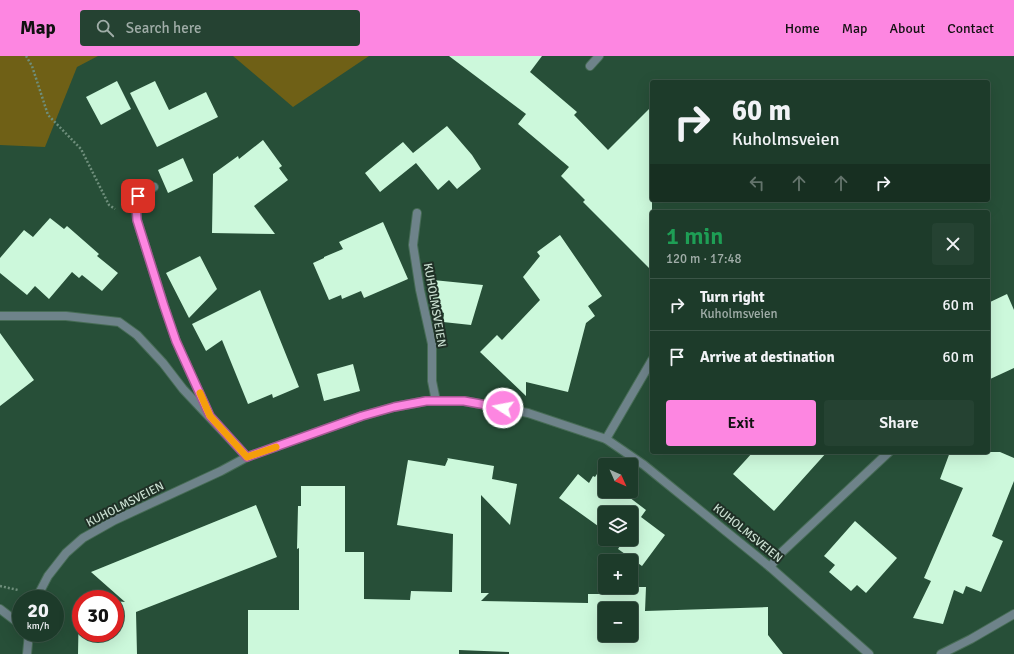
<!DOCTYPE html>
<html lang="en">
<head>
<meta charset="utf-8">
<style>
  body { margin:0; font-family:Signika,sans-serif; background:#254232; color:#f1f3f6; height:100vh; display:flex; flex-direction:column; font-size:15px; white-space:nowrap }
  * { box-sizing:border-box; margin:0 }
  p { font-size:13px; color:#a0ada8 }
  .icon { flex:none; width:22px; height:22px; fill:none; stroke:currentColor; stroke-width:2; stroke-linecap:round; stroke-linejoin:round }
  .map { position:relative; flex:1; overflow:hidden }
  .details { position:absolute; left:650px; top:154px; width:340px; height:244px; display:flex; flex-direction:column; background:#1d3b2a; border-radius:4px; box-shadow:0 4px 16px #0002,0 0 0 1px #3b5547 }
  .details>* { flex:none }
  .hud { position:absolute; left:650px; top:24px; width:340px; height:122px; border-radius:4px; box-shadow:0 4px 16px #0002,0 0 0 1px #3b5547; background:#1d3b2a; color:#f1f3f6; overflow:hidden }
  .needle { width:26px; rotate:135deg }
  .tools { position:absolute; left:598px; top:402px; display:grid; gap:8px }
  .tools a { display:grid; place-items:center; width:40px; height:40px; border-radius:4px; background:#1d3b2a; box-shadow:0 4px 16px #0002,0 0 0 1px #3b5547; font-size:20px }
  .speed { position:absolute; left:12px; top:534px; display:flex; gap:8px; font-size:20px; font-weight:700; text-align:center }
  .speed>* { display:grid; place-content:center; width:52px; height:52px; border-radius:50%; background:#1d3b2a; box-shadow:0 4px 16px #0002,0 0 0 1px #3b5547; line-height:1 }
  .speed small { font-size:10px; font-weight:400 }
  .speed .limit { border:6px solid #d22; background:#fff; color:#111 }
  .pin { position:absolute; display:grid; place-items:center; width:34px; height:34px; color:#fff; margin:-17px; border-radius:8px; box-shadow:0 2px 6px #0006 }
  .me { position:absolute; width:44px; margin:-22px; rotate:281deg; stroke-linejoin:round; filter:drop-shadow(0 0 3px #0008) }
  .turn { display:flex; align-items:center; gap:14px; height:84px; padding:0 16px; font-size:18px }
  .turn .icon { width:52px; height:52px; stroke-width:2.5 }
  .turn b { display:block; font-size:28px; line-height:34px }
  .lanes { display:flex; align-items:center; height:38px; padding:0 16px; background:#0003; justify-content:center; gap:20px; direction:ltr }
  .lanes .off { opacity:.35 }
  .round { display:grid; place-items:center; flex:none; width:42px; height:42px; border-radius:4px; background:#254232 }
  .summary { display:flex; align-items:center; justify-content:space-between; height:68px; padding:0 16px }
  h1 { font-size:24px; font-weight:600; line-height:30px; color:#1e9e55 }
  .primary-button { display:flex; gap:8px; margin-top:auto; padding:8px 16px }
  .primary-button a { flex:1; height:46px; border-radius:4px; background:#fd86e1; color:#111; font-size:16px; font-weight:600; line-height:46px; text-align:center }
  .primary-button a+a { background:#254232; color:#f1f3f6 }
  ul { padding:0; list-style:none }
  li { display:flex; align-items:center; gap:12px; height:52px; padding:0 16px; border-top:1px solid #3b5547 }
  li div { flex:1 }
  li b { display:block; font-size:15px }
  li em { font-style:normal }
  header { display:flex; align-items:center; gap:24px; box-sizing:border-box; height:56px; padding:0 20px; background:#fd86e1; color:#111 }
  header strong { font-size:19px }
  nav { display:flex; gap:22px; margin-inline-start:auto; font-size:14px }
  .search { width:280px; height:36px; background:#254232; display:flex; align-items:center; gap:10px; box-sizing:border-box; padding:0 14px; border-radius:4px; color:#a0ada8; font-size:15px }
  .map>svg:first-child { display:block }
  .green { fill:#6f6016 }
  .building { fill:#ccf8db; fill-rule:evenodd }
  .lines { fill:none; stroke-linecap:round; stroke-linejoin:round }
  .lane-casing { stroke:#476c56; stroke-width:10 }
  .street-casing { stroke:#476c56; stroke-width:10 }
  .path { stroke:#6e8e7b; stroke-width:2.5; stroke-dasharray:2 2; stroke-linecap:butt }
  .lane { stroke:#6e838a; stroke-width:8 }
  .street { stroke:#6e838a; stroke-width:8 }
  .route-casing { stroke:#a45792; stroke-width:10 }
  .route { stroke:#fd86e1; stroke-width:7 }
  .slow { stroke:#f59e0b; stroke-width:7 }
  .labels { text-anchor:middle; stroke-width:4; stroke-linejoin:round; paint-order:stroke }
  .street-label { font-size:12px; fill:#c9ded0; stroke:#1f3026 }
</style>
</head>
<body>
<header>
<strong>Map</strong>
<div class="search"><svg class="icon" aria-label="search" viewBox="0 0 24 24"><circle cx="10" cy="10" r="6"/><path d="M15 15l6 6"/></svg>Search here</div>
<nav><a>Home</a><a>Map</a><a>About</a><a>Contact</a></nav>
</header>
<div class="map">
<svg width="1014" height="598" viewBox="0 0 1014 598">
  <rect width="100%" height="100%" fill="#274f38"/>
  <!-- green -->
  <path class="green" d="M0 0H98L77 11 45 91 0 89Z
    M233 0H369L293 51Z"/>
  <!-- building -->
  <path class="building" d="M449 0H542L530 16 577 56 574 59 608 94 652 50V215L583 146 585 144 561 120 569 111 518 68 526 58Z
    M117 25 131 53 101 69 86 41Z
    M155 25 169 54 206 36 218 61 157 91 130 37Z
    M447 70 472 99 481 113 457 133 449 124 438 134 416 107 380 136 365 117 403 86 413 97Z
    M263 84 282 110 279 112 288 124 254 150 275 178 212 177 213 118 238 100 239 103Z
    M183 102 193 125 168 137 158 114Z
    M50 162 64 173 67 170 99 198 97 200 118 217 102 235 82 219 79 222 72 216 49 243 35 230 27 239 0 217V202L24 174 33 181Z
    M383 166 408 223 364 242 361 235 342 243 341 239 329 244 313 207 324 202V201L343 193 339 186Z
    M560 179 602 240 588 250 595 260 586 267 568 336 526 326V340L480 296 497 279 502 284 540 244 523 221 540 200 537 196Z
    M200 200 217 233 189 262 166 217Z
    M433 224 483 229 471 269 443 266 444 257 430 251Z
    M260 234 299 331 273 342 272 338 248 348 222 284 206 295 192 268Z
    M1007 238 1014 254V312L988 324V247Z
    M0 277 34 324 0 350Z
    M353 308 360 335 324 345 317 318Z
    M753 396H827L774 455 733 418Z
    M950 396H1000L1014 402V425L992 480 1003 485 981 536 966 530 963 538 954 534 943 568 913 562 931 525 924 522 963 432 940 423Z
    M447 402 494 410 492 423 517 428 510 469 481 439V537H489L481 545 588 547V538H611V531H646L645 555 768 551V579L783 598H509V596L459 594V598H248V554H299V492L297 493 298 450H301V430H345V496H364V543L410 544 411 535 452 536 453 478 397 469 408 404 445 410 448 403ZM605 553H631V579H605Z
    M578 418 589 427 593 420 595 421 597 418 605 424V435H621L646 454 641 461 665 479 642 510 618 493 622 487 616 483H631V457H605V475L559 442Z
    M256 449 277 501 136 556 137 598H78L79 544H81V577H115V545L125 546 91 516Z
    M855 465 897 502 866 537 857 529 851 535 829 516 835 509 824 500Z"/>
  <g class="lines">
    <defs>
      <path id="lane" d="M590 10 599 0
        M154 131 138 139 136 148 137 164 164 250 176 285 207 354
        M417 157 413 189 420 234 432 288V325L436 345
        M0 260H66L119 266 137 279 163 307 183 333 247 401
        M606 383 652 304
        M770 511 782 496 889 396
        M0 553 21 569"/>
      <path id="street" d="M36 543 48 520 66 497 83 482 115 464 221 415 247 401 362 360 394 351 426 345H464L528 357 606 383 644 409 770 511 869 598
        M27 598 29 577
        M941 598 971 583 1014 558"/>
    </defs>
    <!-- lane casing -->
    <use href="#lane" class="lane-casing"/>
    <!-- street casing -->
    <use href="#street" class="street-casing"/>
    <!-- path -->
    <path class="path" d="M26 0 32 10 48 59 81 93 109 149 115 153
      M0 530 18 534"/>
    <!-- lane -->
    <use href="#lane" class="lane"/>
    <!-- street -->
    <use href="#street" class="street"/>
  </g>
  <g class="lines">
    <defs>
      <path id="route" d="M138 140 136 148 137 164 164 250 176 285 210 360 247 401 362 360 394 351 426 345H464L503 352"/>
    </defs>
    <!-- route casing -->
    <use href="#route" class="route-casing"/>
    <!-- route -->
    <use href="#route" class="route"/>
    <!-- slow -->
    <path class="slow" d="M200 337 210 360 247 401 276 391"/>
  </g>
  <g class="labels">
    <!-- street labels -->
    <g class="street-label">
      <text transform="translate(435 249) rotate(80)" y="4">KUHOLMSVEIEN</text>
      <text transform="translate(125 448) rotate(-27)" y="4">KUHOLMSVEIEN</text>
      <text transform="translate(748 477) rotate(39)" y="4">KUHOLMSVEIEN</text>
    </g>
  </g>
</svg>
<div class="tools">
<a><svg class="needle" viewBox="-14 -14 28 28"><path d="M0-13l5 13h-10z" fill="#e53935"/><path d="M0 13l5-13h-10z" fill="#a0ada8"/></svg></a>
<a><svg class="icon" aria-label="layers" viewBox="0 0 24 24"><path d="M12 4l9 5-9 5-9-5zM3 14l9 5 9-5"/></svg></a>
<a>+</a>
<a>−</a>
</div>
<div class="speed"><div>20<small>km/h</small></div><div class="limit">30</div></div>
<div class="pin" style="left:138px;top:140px;background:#d93025"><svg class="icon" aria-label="arrive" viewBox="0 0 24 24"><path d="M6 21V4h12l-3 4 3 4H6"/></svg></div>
<svg class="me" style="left:503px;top:352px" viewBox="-20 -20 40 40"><circle r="17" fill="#fd86e1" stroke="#fff" stroke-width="3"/><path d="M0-11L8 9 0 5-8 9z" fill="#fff"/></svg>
<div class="hud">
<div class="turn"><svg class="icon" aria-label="right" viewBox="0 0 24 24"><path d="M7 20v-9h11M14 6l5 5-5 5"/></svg><div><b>60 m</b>Kuholmsveien</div></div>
<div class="lanes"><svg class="icon off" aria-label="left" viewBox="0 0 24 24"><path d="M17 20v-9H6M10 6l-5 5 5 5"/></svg><svg class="icon off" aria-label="ahead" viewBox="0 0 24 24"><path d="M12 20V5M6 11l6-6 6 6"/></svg><svg class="icon off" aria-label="ahead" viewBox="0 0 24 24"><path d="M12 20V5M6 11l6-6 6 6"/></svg><svg class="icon" aria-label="right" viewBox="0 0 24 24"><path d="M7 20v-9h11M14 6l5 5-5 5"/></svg></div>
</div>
<section class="details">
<div class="summary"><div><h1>1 min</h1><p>120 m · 17:48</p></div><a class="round"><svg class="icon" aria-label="close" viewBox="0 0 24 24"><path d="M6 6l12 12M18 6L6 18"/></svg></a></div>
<ul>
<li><svg class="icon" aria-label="right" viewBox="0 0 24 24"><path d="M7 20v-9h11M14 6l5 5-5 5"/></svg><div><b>Turn right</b><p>Kuholmsveien</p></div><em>60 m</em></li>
<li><svg class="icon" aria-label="arrive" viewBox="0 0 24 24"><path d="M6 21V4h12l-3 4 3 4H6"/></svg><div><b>Arrive at destination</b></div><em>60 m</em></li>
</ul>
<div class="primary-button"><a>Exit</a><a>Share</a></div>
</section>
</div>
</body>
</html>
